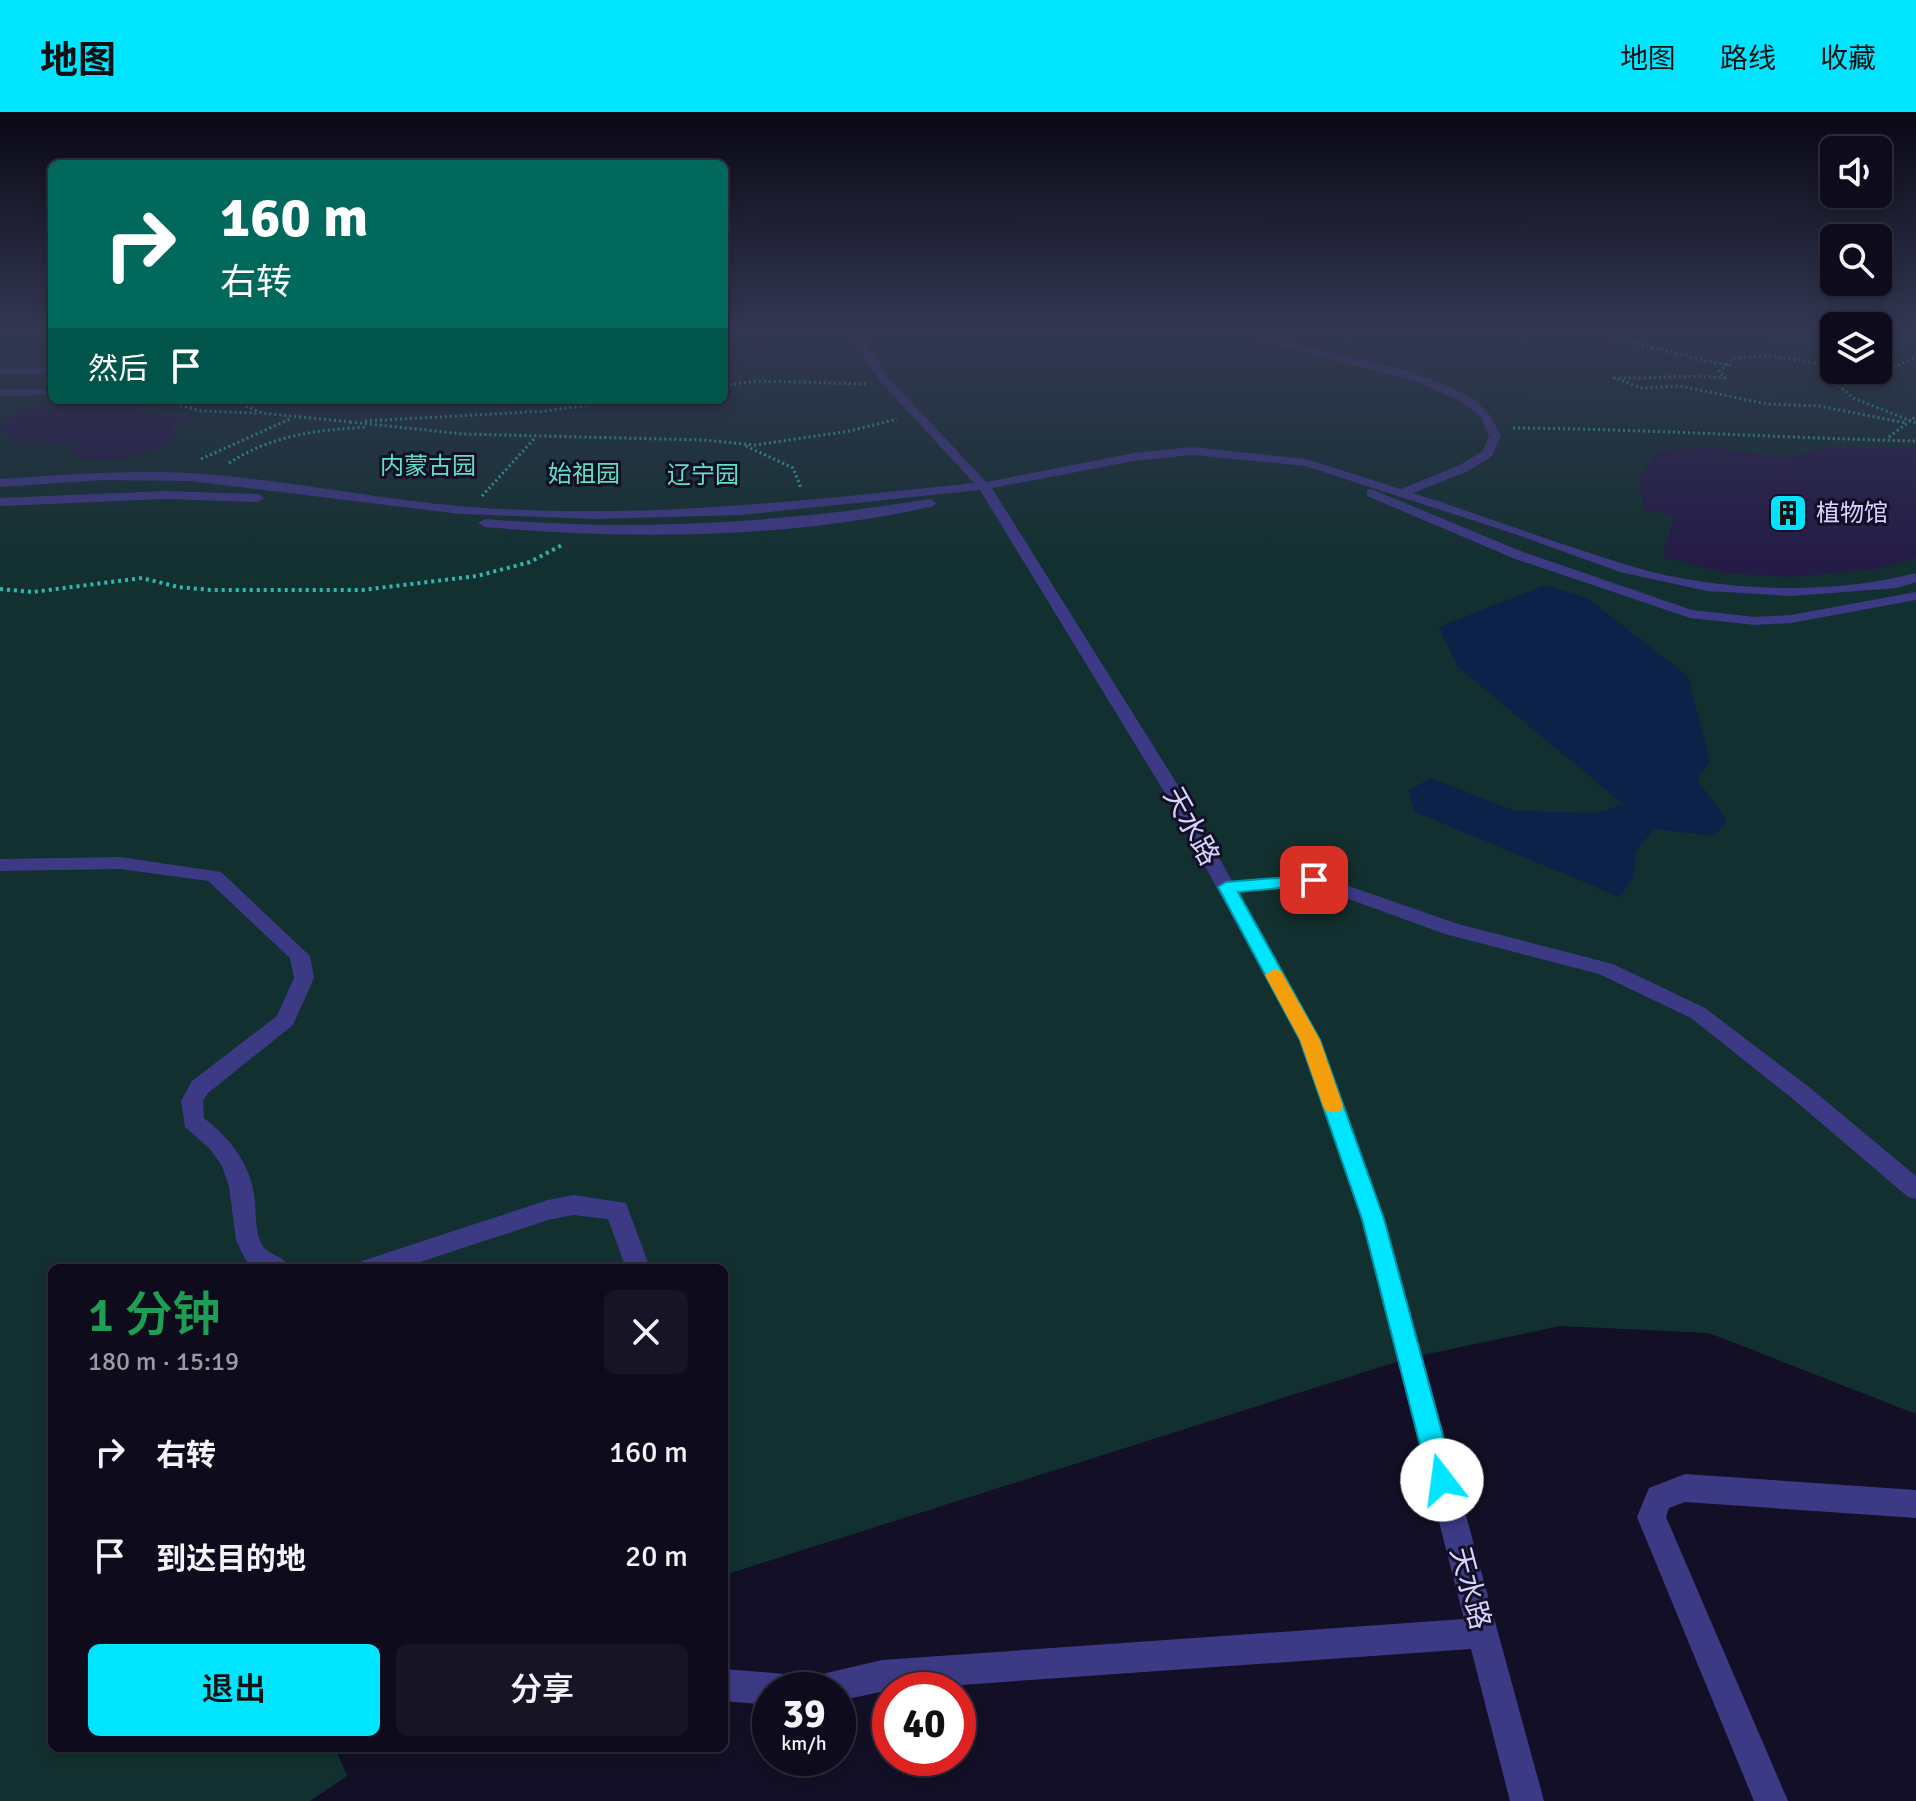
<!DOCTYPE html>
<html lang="zh">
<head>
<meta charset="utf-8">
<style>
  body { margin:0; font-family:Signika,"Noto Sans SC",sans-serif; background:#171425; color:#f1f3f6; height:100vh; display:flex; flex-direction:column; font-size:30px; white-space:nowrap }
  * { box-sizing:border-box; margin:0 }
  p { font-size:26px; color:#9b9ba3 }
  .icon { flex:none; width:44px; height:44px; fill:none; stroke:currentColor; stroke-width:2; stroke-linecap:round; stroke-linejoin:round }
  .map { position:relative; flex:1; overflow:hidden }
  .drawer { position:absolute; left:48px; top:1152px; width:680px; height:488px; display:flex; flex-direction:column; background:#0e0b1c; border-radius:12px; box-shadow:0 4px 12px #0003,0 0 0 2px #2e2b3b }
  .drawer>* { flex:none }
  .top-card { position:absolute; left:48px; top:48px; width:680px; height:244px; border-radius:12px; box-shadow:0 4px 12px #0003,0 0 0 2px #2e2b3b; background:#00695c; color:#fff; overflow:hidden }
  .tools { position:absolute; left:1820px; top:24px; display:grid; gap:16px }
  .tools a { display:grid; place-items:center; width:72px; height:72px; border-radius:12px; background:#0e0b1c; box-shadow:0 4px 12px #0003,0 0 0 2px #2e2b3b; font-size:40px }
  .speed { position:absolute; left:752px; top:1560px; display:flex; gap:16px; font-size:40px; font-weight:700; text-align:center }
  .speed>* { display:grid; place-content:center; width:104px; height:104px; border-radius:50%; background:#0e0b1c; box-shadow:0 4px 12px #0003,0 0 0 2px #2e2b3b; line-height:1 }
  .speed small { font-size:20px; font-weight:400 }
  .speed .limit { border:12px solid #d22; background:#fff; color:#111 }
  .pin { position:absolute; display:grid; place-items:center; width:68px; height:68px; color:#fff; margin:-34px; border-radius:16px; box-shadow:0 4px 12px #0006 }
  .me { position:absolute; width:88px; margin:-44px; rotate:345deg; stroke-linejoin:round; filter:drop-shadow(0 0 6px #0008) }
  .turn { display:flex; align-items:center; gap:28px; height:168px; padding:0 40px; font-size:36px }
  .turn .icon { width:104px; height:104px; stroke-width:2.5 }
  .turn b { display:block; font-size:56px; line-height:68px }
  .then { display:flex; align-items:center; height:76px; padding:0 40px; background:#0003; gap:16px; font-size:30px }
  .round { display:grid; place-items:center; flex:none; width:84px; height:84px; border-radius:12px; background:#171425 }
  .head { display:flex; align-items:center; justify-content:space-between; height:136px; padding:0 40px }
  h1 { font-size:48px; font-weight:600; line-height:60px; color:#1e9e55 }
  .primary-button { display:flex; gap:16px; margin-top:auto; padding:16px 40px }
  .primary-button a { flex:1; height:92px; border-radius:12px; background:#00e5ff; color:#111; font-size:32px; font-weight:600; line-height:92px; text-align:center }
  .primary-button a+a { background:#171425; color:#f1f3f6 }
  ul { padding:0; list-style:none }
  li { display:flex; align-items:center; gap:24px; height:104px; padding:0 40px }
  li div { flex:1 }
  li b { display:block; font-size:30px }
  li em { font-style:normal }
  header { display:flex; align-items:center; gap:48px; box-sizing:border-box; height:112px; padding:0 40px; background:#00e5ff; color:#111 }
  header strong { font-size:38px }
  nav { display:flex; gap:44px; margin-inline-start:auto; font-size:28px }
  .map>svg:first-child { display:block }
  .green { fill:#12302f }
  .water { fill:#0c2248 }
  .building { fill:#241b47 }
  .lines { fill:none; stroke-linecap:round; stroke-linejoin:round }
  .path-far1 { stroke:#2fb8b0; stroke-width:3; stroke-dasharray:2 3; stroke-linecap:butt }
  .path { stroke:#2fb8b0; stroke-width:4; stroke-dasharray:3 4; stroke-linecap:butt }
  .minor { fill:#3d3a85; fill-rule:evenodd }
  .route { fill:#00e5ff; stroke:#0095a6; stroke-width:2 }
  .slow { fill:#f59e0b }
  .labels { text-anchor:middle; stroke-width:6; stroke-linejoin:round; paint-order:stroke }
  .far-park-label { font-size:24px; fill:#5fe0c0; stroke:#130f26 }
  .far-poi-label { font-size:24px; fill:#d9d4ff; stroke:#130f26; text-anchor:start }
  .street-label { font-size:28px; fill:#d9d4ff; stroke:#130f26 }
</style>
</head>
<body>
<header>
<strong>地图</strong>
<nav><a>地图</a><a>路线</a><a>收藏</a></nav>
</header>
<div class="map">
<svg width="1916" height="1689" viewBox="0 0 1916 1689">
  <rect width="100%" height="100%" fill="#130f26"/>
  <!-- green -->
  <path class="green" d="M0 218H52V288H724V218H1834V258H1878V218H1916V1302L1709 1221 1560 1214 1409 1246 724 1463V1156H52V1636H335L347 1664 310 1689H0Z"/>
  <!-- water -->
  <path class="water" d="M1545 473 1587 486 1688 564 1710 650 1697 667 1727 709 1714 724 1654 717 1636 739 1633 766 1620 785 1415 700 1408 679 1431 666 1514 699 1596 701 1623 692 1457 554 1439 515Z"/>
  <!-- building -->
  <path class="building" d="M76 290 108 291 172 305 199 307 170 314 177 325 161 337 118 348H85L73 341V332L18 329 4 323 0 317 3 308 11 303 42 294Z
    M1711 335 1786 346 1825 336H1916V446L1876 457 1791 465 1725 461 1662 445 1674 404 1644 397 1639 368 1656 339Z"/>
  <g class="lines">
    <!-- path-far1 -->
    <path class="path-far1" d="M1613 218 1617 227 1716 251 1730 253 1732 246 1771 244 1834 254
      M1760 218 1800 230 1834 229
      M1888 218 1916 220
      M1878 225 1916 224
      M1345 231 1353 218
      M1728 252 1719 259 1725 266C1688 262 1652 267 1614 266L1642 276 1680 274 1767 292 1819 294 1906 311
      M1878 255 1896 254 1916 245
      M1847 258 1825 261 1853 286 1916 311
      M724 273 760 269 867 272
      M161 288 201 299 257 301
      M232 288 262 301 351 310
      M365 309 547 299 619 288
      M350 310 464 322 703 328 755 333 850 319 897 307
      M1513 316C1648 317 1781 326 1916 329
      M1889 325 1916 304
      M746 334 793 356 801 376
      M201 347 290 307
      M229 351C272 323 317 318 367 315
      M482 384 534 327"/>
    <!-- path -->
    <path class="path" d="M0 477 33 480 142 466 178 475 211 478H362L477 464 530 450 562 433"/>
    <!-- minor -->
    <path class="minor" d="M736 218H757L724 226V220Z
      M846 218H856L888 265 986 370 1134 341 1192 335 1306 347 1401 377 1460 353 1483 339 1489 324 1481 305 1462 290 1415 269 1288 236 1241 218C1262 218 1280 228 1300 233 1356 248 1421 256 1471 286 1487 297 1493 307 1501 324L1492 344 1468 359 1413 381C1485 404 1555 431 1627 453 1714 480 1829 484 1916 461V470L1897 476 1792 484 1707 479 1620 460 1512 421 1305 354 1192 343 1134 349 992 376 1189 691 1232 769 1314 762 1458 812 1613 852 1705 896 1809 975 1916 1064V1087L1908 1085 1793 987 1691 906 1599 862 1445 822 1313 774 1238 780 1321 928 1385 1107 1544 1689H1510L1471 1537 890 1578 838 1589V1578H770V1593L724 1589V1557L785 1562 796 1567 798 1572 801 1567 882 1548 1464 1507 1361 1107 1299 928 1171 691 980 378 740 403 595 407 460 402 190 369 103 368 0 375V367C63 363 125 358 188 361 279 366 369 386 459 394 632 409 803 389 974 371L880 269Z
      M0 255H52V261H0Z
      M52 277V283L0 284V278Z
      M1371 377 1523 440 1692 498 1755 505 1791 503 1916 480V488L1791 511 1755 513 1690 506 1513 446 1367 384V378Z
      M165 379 258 382 264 386 258 390 165 387 0 394V386Z
      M930 387 936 391 934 394C789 427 633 428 485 415L478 411 485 407C635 420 781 411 930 387Z
      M120 745 221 760 310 844 314 866 293 913 208 981 203 989 204 1006C232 1028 251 1053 255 1089 256 1102 255 1121 262 1133 270 1144 285 1144 290 1156H254L245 1147 236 1128 229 1074 222 1054 211 1038 185 1015 181 989 192 969 277 904 294 866 290 846 208 769 120 757 0 759V747Z
      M573 1083 626 1091 650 1156H626L608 1107 573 1103 548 1108 402 1156H359L362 1149 371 1146 548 1088Z
      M1685 1362 1916 1378V1406L1685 1390 1669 1396 1666 1405 1788 1689H1754L1637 1405 1649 1376Z"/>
  </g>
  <!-- sky -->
  <linearGradient id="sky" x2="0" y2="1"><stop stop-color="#0a0815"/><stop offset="0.48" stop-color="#333752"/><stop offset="1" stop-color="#333752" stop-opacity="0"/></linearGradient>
  <rect width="1916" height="454" fill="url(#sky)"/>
  <!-- route -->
  <path class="route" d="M1314 763 1322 768 1320 772 1238 780 1320 928 1384 1107 1455 1368 1451 1377 1442 1380 1433 1377 1429 1368 1362 1107 1300 928 1218 775 1226 770Z"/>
  <!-- slow -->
  <path class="slow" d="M1274 857 1281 859 1320 928 1343 994 1340 1000H1326L1323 994 1300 928 1265 863Z"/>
  <!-- icons -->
  <defs>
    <symbol id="building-square" viewBox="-11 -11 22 22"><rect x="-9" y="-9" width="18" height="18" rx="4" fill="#00e5ff" stroke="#130f26"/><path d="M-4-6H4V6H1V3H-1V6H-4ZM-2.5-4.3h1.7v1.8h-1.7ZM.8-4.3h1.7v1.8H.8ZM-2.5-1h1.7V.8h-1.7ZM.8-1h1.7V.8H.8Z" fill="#111"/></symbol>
  </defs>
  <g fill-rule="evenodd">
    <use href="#building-square" x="1766" y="379" width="44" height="44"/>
  </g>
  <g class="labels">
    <!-- far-park labels -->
    <g class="far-park-label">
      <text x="428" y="362">内蒙古园</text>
      <text x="584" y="370">始祖园</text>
      <text x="703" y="371">辽宁园</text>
    </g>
    <!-- far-poi labels -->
    <g class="far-poi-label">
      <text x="1816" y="409">植物馆</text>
    </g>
    <!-- street labels -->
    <g class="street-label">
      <text transform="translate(1192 714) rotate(61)" y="10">天水路</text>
      <text transform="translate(1471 1476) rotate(75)" y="10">天水路</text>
    </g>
  </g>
</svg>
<div class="tools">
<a><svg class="icon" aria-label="sound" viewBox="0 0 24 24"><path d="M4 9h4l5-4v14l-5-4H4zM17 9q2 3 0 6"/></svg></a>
<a><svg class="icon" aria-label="search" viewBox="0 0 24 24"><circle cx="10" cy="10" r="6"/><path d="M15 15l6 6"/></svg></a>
<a><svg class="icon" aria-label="layers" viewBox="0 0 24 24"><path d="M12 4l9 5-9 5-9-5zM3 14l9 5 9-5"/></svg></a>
</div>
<div class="speed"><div>39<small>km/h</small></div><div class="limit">40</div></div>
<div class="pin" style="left:1314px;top:768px;background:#d93025"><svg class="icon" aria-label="arrive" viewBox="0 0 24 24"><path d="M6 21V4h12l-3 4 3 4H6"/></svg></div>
<svg class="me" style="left:1442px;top:1368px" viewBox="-20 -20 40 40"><circle r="19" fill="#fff"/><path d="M0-13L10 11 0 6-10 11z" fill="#00e5ff"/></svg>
<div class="top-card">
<div class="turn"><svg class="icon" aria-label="right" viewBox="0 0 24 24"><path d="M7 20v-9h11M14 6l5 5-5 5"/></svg><div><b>160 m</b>右转</div></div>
<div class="then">然后<svg class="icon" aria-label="arrive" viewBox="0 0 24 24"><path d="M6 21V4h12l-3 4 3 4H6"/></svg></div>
</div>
<section class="drawer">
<div class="head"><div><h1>1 分钟</h1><p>180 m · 15:19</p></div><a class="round"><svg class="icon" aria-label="close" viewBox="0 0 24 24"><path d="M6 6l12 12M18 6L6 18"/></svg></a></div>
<ul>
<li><svg class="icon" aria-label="right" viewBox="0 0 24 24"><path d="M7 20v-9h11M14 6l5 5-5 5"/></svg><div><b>右转</b></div><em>160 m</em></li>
<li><svg class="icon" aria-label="arrive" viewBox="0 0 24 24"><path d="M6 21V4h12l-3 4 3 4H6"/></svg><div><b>到达目的地</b></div><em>20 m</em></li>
</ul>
<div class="primary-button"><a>退出</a><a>分享</a></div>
</section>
</div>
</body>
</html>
